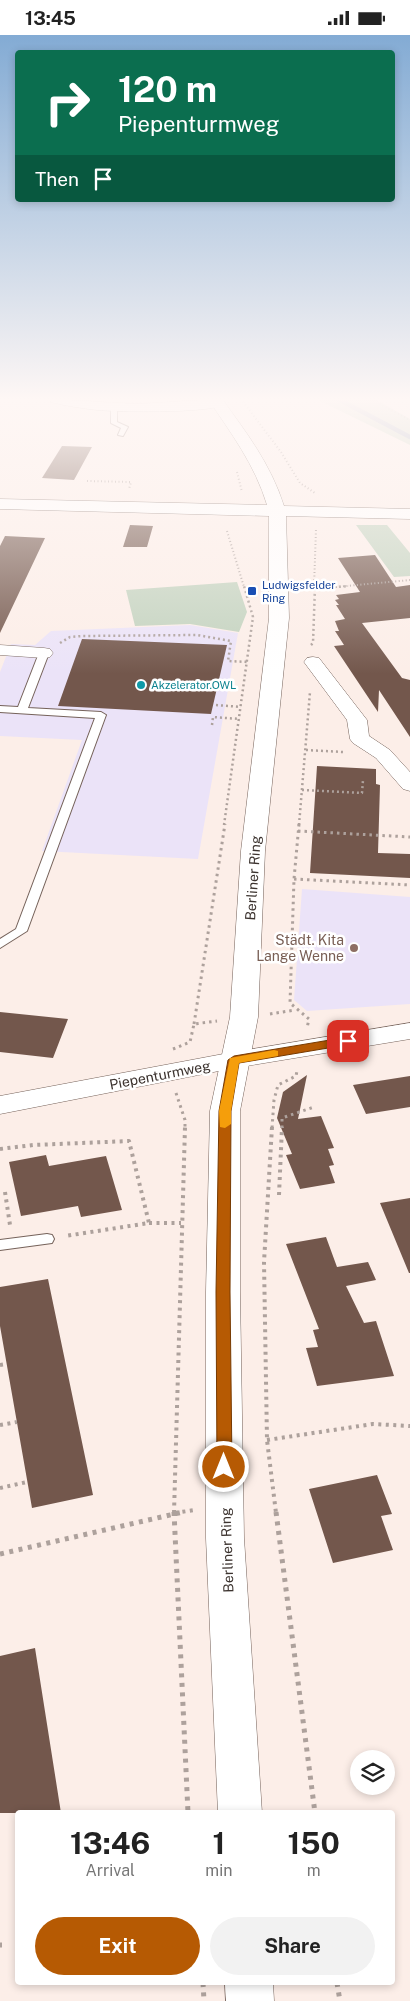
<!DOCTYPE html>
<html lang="en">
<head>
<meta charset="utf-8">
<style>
  body { margin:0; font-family:"Public Sans",sans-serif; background:#f2f2f2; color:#222; height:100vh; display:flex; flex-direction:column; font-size:19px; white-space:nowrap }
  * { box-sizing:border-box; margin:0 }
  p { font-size:16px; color:#767676 }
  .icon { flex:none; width:28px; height:28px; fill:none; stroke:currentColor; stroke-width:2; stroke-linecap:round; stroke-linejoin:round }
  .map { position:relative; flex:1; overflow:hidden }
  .sheet { position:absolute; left:15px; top:1775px; width:380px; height:175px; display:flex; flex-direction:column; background:#fff; border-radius:5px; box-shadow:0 2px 8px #0003 }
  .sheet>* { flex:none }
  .hud { position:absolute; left:15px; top:15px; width:380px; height:152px; border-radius:5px; box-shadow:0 2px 8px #0003; background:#0b6e4f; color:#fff; overflow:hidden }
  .tools { position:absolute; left:350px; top:1715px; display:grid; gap:10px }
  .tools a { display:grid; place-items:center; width:45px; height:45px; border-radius:50%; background:#fff; box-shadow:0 2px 8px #0003; font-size:25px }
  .pin { position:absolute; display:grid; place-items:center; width:42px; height:42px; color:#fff; margin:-21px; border-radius:10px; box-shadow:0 2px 8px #0006 }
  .me { position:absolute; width:55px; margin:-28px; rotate:0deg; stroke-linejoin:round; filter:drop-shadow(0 0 4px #0008) }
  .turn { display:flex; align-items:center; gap:18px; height:105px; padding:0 20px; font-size:22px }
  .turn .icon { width:65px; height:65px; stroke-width:2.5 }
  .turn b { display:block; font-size:35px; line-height:42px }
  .then { display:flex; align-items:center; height:48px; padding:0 20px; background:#0003; gap:10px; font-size:19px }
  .eta { display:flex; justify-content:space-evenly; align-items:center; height:85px; text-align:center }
  .eta b { font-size:30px; font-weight:700; line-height:35px }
  .cta { display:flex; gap:10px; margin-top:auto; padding:10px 20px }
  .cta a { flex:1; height:58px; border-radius:30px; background:#b65a03; color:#fff; font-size:20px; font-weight:700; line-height:58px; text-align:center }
  .cta a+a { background:#f2f2f2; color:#222 }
  .status { display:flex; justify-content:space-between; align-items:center; height:35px; padding:0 25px; background:#fff; direction:ltr }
  .status svg { height:14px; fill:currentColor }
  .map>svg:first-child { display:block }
  .education { fill:#ebe3f8 }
  .green { fill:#c2d2be }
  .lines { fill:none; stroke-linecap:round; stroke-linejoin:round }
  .stream { stroke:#8d9eb7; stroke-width:4.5 }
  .building { fill:#73574c }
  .lane-casing { stroke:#75625a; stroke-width:2 }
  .street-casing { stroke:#75625a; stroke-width:1 }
  .secondary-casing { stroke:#75625a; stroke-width:1 }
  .path-far4 { stroke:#ada19c; stroke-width:2; stroke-dasharray:1 2.5; stroke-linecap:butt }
  .path-far3 { stroke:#ada19c; stroke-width:2.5; stroke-dasharray:2 3; stroke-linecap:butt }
  .path-far2 { stroke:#ada19c; stroke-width:3; stroke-dasharray:2.5 4; stroke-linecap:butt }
  .path-far1 { stroke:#ada19c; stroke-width:4; stroke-dasharray:3 4.5; stroke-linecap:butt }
  .path { stroke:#ada19c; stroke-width:5; stroke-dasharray:4 5.5; stroke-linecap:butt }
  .lane { fill:#fff; fill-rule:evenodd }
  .street { fill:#fff; fill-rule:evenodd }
  .secondary { fill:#fff; fill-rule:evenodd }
  .route { fill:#b65a03; stroke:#763a02 }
  .slow { fill:#f59e0b }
  .transit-dot { fill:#1a4fb4; stroke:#fff; stroke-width:2 }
  .culture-dot { fill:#0f9aa8; stroke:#fff; stroke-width:2 }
  .education-dot { fill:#8d6e63; stroke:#fff; stroke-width:2 }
  .labels { text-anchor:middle; stroke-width:5; stroke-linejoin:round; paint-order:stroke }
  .far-transit-label { font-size:11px; fill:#164399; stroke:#fff; text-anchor:start }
  .far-culture-label { font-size:11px; fill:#0d838f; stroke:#fff; text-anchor:start }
  .street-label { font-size:14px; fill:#3c332f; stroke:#fff }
  .education-label { font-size:14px; fill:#785e54; stroke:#fff; text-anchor:end }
</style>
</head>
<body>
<div class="status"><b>13:45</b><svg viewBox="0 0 49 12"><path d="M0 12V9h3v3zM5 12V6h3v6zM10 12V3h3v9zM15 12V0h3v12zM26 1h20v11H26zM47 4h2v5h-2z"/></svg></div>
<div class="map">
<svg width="410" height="1966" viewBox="0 0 410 1966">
  <rect width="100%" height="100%" fill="#fceee8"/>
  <!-- education -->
  <path class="education" d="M190 590 238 598 198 824 42 816 82 705 0 701V637L11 609 35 610 51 596Z
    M302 854 410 862V969L307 976 294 965Z"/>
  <!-- green -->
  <path class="green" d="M316 364H375L410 384V410Z
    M356 490H387L410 518V541L394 542Z
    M237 547 247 577 239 597 190 589 135 591 126 555Z"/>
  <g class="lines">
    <!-- stream -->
    <path class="stream" d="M338 364 410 402"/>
  </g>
  <!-- building -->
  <path class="building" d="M62 411 92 412 74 445 42 443Z
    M130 490 153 491 147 512H123Z
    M5 501 45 503 0 598V511Z
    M375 520 396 552 410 550V583L362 588 402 643 410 645V702L379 655 378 677 334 611 344 610 335 596H339L335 586 345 584 336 570H339L335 565 339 564 336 560 360 557 338 523Z
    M82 604 227 610 211 679 58 671Z
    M317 731 376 734V749L380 750 378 818 410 819V843L310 838Z
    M0 977 68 984 53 1023 0 1017Z
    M307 1040 298 1084 321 1081 334 1113 328 1114 334 1130 329 1131 335 1148 300 1154 286 1120 292 1119 277 1083 283 1057Z
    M410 1041V1072L366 1079 353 1050Z
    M46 1120 49 1131 106 1121 122 1175 81 1182 78 1171 21 1181 9 1127Z
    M410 1163V1238H409L380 1168Z
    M326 1202 337 1232 368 1227 376 1245 346 1251 364 1288 376 1286 394 1341 317 1351 306 1313 318 1312 313 1295 319 1294 286 1209Z
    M48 1244 93 1460 32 1473 0 1291V1252Z
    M377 1440 392 1479 381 1481 393 1515 333 1528 309 1454Z
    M35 1613 61 1778H0V1621Z"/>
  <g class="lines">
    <defs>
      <path id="lane" d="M114 371 117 373V387L128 392 123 401 118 400 121 393 111 388V373Z
        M44 615 49 618 28 673 101 677 106 680 27 896 0 913V904L16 894 95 683 0 677V671L18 672 39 618Z
        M47 1199 52 1200 54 1204 52 1208 0 1215V1205Z"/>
      <path id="street" d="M49 364 137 369 219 364 226 368C217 379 115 377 97 375 81 373 66 371 51 367Z
        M0 610 44 613 50 614 53 618 50 622 44 623 0 620Z
        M313 622 319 623 367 685 369 701 390 715 410 737V756L403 754 376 723 353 708 350 704 347 685 304 627 307 623Z
        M410 988V1004L234 1033 0 1079V1061L234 1017Z"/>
      <path id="secondary" d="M208 364H222C247 398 271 430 284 471L410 474V484L286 481 289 583 265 816 258 982 240 1076V1257L244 1503 262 1778H218L206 1503V1257L210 1076 230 982 241 816 269 583V481L0 474V464L267 470C255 430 231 398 208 364Z
        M225 1948H273L274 1966H226Z"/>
    </defs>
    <!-- lane casing -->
    <use href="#lane" class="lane-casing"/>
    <!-- street casing -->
    <use href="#street" class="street-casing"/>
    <!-- secondary casing -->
    <use href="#secondary" class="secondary-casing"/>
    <!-- path-far4 -->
    <path class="path-far4" d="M241 364 281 417 300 448 315 458
      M370 364 410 385
      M237 437 242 457
      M87 446 131 447 129 454
      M227 496 244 552
      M314 552 316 494
      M336 552 410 545"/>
    <!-- path-far3 -->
    <path class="path-far3" d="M314 554 349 551
      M60 608 70 602 82 601 197 600 231 606 228 626 247 627
      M311 610 313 608 315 551
      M216 670 241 672
      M212 690 213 682 240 684
      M306 715 343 717
      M302 755 362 758 363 745
      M224 790 253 582 244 551
      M299 790 310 657"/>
    <!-- path-far2 -->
    <path class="path-far2" d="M299 789 294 844 290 968 309 984 307 993
      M298 796 410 802
      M294 844 410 850
      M270 979 295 975
      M194 989 225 789
      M173 1014 190 1007 194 989 217 986
      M176 1058 185 1085V1093
      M272 1093 274 1065 278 1050 296 1041 297 1036
      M282 1093V1083L314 1072"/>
    <!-- path-far1 -->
    <path class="path-far1" d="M272 1092 264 1227 267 1405 276 1478
      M0 1114 33 1110 129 1106 149 1188 65 1201
      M5 1157 10 1190
      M279 1160 282 1092
      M149 1188H181
      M0 1330 7 1329
      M0 1390 17 1387
      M267 1405 373 1389 410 1391
      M0 1453 27 1447
      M174 1478 185 1092
      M175 1478 194 1475"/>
    <!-- path -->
    <path class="path" d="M174 1477 188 1778
      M276 1477 315 1778
      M0 1519 183 1477
      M0 1910H2
      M203 1948 204 1966
      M337 1948 340 1966"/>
    <!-- lane -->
    <use href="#lane" class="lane"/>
    <!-- street -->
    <use href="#street" class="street"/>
    <!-- secondary -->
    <use href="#secondary" class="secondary"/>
  </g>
  <!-- sky -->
  <linearGradient id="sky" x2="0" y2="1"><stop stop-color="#83abd4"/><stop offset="0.57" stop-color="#fef7f5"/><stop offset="1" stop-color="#fef7f5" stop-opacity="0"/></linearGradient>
  <rect width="410" height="639" fill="url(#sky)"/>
  <!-- route -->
  <path class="route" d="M348 1002 352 1003V1009L239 1028 231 1076 230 1257 232 1432 230 1436 224 1438 219 1436 217 1432 216 1257 219 1076 228 1025 234 1021Z"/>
  <!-- slow -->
  <path class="slow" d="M274 1015 278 1016V1021L239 1028 231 1076V1089L225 1093 220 1092 219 1076 230 1023Z"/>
  <!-- markers -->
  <rect class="transit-dot" x="247" y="551" width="10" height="10" rx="2.5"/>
  <circle class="culture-dot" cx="141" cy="650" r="5"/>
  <circle class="education-dot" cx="354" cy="913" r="5"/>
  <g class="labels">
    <!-- far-transit labels -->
    <g class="far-transit-label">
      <text x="262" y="554">Ludwigsfelder<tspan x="262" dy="13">Ring</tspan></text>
    </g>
    <!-- far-culture labels -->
    <g class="far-culture-label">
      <text x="151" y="654">Akzelerator.OWL</text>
    </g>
    <!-- street labels -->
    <g class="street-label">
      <text transform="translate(253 843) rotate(-86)" y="5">Berliner Ring</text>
      <text transform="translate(160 1040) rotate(-11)" y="5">Piepenturmweg</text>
      <text transform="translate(227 1515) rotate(-92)" y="5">Berliner Ring</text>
    </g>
    <!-- education labels -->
    <g class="education-label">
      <text x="344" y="910">Städt. Kita<tspan x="344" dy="16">Lange Wenne</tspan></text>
    </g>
  </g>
</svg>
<div class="tools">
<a><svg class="icon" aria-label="layers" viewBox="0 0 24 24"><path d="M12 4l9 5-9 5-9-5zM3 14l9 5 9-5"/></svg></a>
</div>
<div class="pin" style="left:348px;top:1006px;background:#d93025"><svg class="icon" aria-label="arrive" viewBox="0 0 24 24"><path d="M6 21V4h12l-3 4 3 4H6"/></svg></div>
<svg class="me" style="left:224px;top:1432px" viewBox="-20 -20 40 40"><circle r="17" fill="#b65a03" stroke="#fff" stroke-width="3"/><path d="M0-11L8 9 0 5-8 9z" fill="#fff"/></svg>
<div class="hud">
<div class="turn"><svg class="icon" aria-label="right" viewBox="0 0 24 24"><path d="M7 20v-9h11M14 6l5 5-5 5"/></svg><div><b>120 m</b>Piepenturmweg</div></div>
<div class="then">Then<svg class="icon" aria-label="arrive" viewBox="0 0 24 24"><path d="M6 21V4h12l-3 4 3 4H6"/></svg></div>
</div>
<section class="sheet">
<div class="eta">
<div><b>13:46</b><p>Arrival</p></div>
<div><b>1</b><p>min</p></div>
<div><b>150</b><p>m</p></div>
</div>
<div class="cta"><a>Exit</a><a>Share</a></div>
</section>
</div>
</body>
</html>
